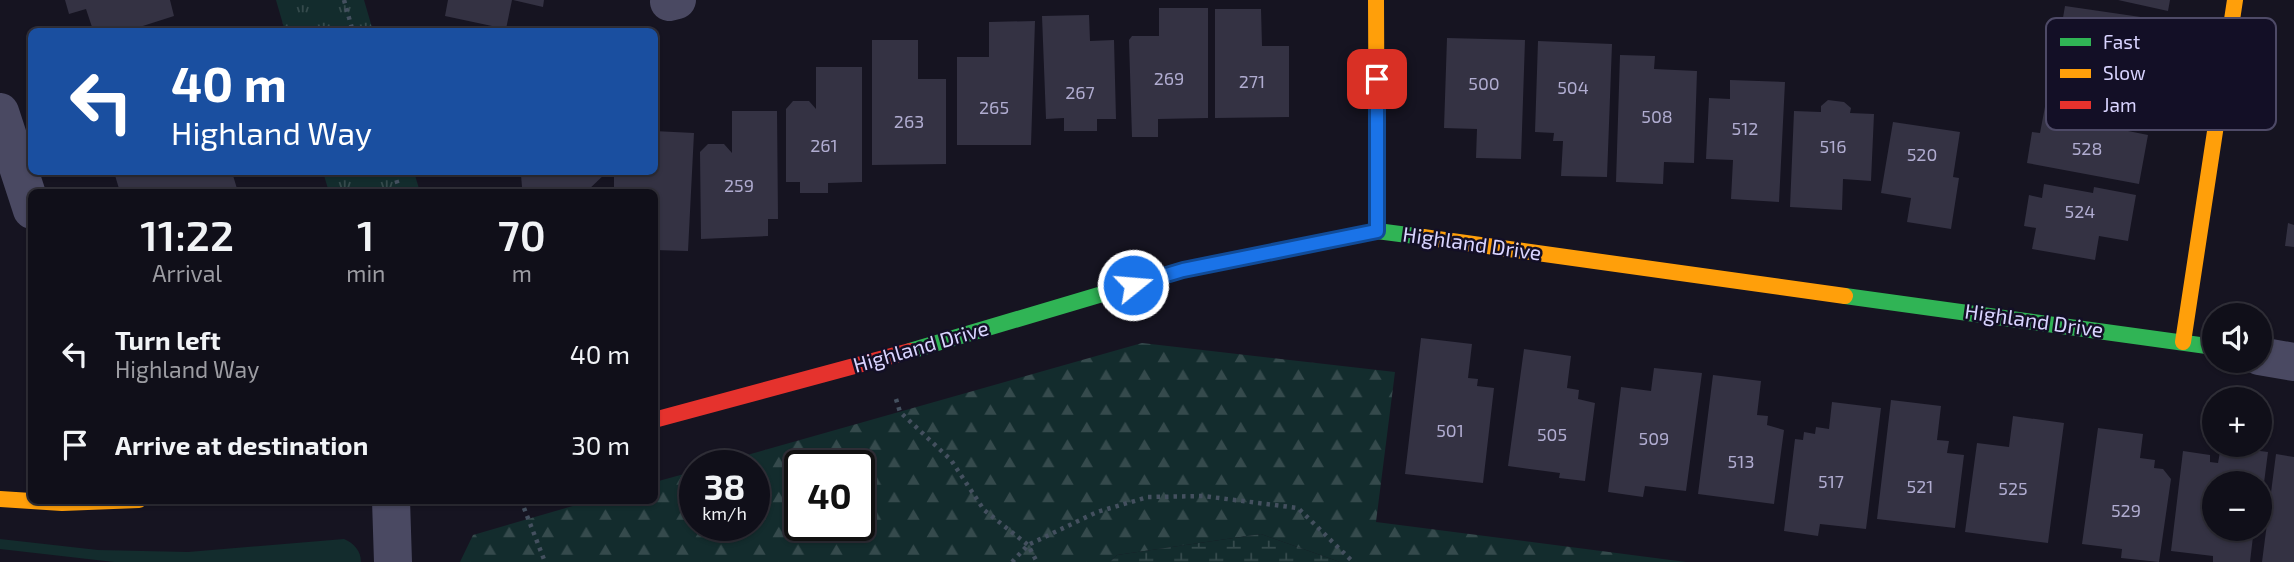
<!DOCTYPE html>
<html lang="en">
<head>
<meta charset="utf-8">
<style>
  body { margin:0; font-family:"Exo 2",sans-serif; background:#1e1d26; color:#f1f3f6; height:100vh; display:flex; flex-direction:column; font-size:26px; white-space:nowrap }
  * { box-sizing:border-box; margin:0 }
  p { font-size:23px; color:#9c9ca2 }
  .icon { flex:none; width:38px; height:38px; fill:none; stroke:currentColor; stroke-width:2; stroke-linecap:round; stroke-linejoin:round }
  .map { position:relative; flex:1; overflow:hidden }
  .drawer { position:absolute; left:28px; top:189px; width:630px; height:315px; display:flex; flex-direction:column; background:#100f19; border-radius:10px; box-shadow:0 2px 5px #0004,0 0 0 2px #302f38 }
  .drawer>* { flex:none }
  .banner { position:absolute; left:28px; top:28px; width:630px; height:147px; border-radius:10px; box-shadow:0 2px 5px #0004,0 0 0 2px #302f38; background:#1a4fa0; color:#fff; overflow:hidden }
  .controls { position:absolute; left:2202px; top:303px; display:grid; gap:14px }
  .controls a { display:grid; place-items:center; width:70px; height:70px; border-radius:50%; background:#100f19; box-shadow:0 2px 5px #0004,0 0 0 2px #302f38; font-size:35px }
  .speed { position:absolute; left:679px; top:450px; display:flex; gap:14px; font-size:35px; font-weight:700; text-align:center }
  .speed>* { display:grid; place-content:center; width:91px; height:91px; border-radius:50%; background:#100f19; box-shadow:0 2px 5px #0004,0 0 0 2px #302f38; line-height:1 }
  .speed small { font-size:18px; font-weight:400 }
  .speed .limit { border:4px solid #111; border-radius:10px; background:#fff; color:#111 }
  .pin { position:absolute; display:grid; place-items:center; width:60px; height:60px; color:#fff; margin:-30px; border-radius:14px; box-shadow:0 4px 10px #0006 }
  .me { position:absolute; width:77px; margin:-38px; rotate:73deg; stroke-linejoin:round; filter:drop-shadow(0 0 5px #0008) }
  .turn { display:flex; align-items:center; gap:24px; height:147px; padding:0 28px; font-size:32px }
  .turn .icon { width:91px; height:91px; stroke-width:2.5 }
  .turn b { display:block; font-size:49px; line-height:60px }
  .eta { display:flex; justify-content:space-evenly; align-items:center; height:119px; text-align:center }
  .eta b { font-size:42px; font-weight:600; line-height:49px }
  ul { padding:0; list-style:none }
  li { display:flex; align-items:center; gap:21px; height:91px; padding:0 28px }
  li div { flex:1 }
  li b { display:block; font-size:26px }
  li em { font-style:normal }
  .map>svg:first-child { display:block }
  .grass { fill:#132c2d }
  .forest { fill:url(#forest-firs); fill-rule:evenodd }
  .wetland { fill:url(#wetland-marsh) }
  .park { fill:url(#park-tufts) }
  .building { fill:#343243 }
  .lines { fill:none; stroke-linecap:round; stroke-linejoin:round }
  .path { stroke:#44505f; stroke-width:4.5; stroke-dasharray:3.5 5; stroke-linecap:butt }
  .street { stroke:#4a4962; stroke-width:38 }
  .fast { stroke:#30b455; stroke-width:16 }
  .slow { stroke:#ff9f0a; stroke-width:16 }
  .jam { stroke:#e5322d; stroke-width:16 }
  .route-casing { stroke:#114b97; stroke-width:18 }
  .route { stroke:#1a73e8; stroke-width:12 }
  .labels { text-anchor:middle; stroke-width:5; stroke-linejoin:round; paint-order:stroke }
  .number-label { font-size:18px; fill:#b0acd0 }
  .street-label { font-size:21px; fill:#d9d4ff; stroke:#130f26 }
  .key { fill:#130f26; stroke:#4e4a67; stroke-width:2 }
  .key-label { font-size:19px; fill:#d9d4ff }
</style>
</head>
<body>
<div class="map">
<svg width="2294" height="562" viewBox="0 0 2294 562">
  <defs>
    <pattern id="forest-firs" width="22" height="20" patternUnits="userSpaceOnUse" patternTransform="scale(1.75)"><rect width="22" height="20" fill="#132c2d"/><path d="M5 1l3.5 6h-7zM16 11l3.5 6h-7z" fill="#354a4c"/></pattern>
    <pattern id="wetland-marsh" width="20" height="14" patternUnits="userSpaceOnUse" patternTransform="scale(1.75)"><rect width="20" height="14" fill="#132c2d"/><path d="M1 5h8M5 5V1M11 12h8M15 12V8" fill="none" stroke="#354a4c"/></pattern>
    <pattern id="park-tufts" width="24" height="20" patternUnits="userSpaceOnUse" patternTransform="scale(1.75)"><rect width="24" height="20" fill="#132c2d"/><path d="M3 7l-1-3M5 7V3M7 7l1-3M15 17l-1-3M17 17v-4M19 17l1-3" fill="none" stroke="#354a4c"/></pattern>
  </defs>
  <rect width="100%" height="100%" fill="#161421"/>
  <!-- grass -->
  <path class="grass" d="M0 539 98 550 188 552 344 539C354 543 361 551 361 562H114L0 549Z"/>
  <!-- forest -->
  <path class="forest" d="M1142 343 1395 372 1376 522 1686 562H1340L1261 534 1117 555 1110 562H460L473 535 590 501 654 500 655 482 695 471V525H754V466L712 465ZM800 466H859V525H800Z"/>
  <!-- wetland -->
  <path class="wetland" d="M1261 534 1340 562H1110L1117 555Z"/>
  <!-- park -->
  <path class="park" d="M276 0H364L373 31H285Z
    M323 172H414L420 192H329Z"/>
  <!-- building -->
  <path class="building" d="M65 0H170L174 16 124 32H100L92 27 86 9 69 14Z
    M448 0H512L506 29 445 16Z
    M513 0H544L543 7Z
    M2118 0H2170L2168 11Z
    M2065 6 2168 21 2160 66 2124 59 2118 90 2047 77 2052 51 2057 53Z
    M1159 8H1208V118L1158 119V137H1132L1129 40 1132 36H1159Z
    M1215 9H1261L1262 46H1289V117L1215 118Z
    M1089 15 1090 41 1114 40 1116 119H1097V131H1064V118L1046 119 1042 16Z
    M1035 21 1031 145H957V57H989V22Z
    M1447 38 1525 40 1521 159 1476 158 1477 129 1444 128Z
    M872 40H918V79H946V164L872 165Z
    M1538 41 1612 44 1607 177 1561 176 1563 141H1553L1554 133 1535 132Z
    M1620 55 1655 56 1654 69 1697 71 1694 163 1664 162 1663 184 1616 182Z
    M816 67H862V182L828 183V193H800V182H786V109L793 101H809L816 109Z
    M1730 80 1785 82 1779 202 1731 199 1733 160 1706 159 1709 98 1730 99Z
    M2048 91 2122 105 2119 119 2130 121 2128 131 2148 135 2139 184 2027 163 2032 132 2040 133Z
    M1828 100 1844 102 1851 108 1850 113 1874 114 1871 181 1843 179 1842 210 1790 207 1794 111 1821 112V106Z
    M732 111H777L778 219H768V236L701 239 700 152 708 144H724L732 153Z
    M1893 122 1960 132 1953 177 1959 178 1951 229 1907 222 1911 198 1881 193Z
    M654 131 694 133 688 251 654 250V192H614V172H654Z
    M114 172H232L238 192H120Z
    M525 172H607L586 192H527L522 187 521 175Z
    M2044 184 2093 193 2094 187 2136 195 2128 241 2099 236 2095 260 2032 249 2036 228 2024 226 2029 195 2042 198Z
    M2288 223 2294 225V247L2285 246Z
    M1421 338 1472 344 1468 378 1478 379 1477 386 1494 388 1483 483 1405 474Z
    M1524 349 1571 356 1567 388 1579 390 1578 399 1595 403 1585 481 1559 478 1560 473 1508 466Z
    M1654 368 1702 373 1686 491 1645 486 1643 497 1608 492 1621 387 1651 391Z
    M1713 375 1761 381 1757 415 1768 416 1767 425 1784 430 1774 504 1698 494Z
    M1891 400 1941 406 1937 440 1949 441 1947 453 1964 455 1955 528 1877 519Z
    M1832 402 1881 408 1866 529 1820 524 1818 536 1784 531 1795 439 1803 440 1804 432 1815 434 1816 427 1829 429Z
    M2013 416 2064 423 2048 543 1965 532 1977 443 2009 447Z
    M2098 428 2143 434 2140 458 2155 460 2154 468 2163 469 2171 479 2159 562 2121 558 2122 549 2082 544Z
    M2221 446 2268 452 2261 506 2259 483H2214V528H2254L2250 562H2213V556L2171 551 2183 451 2210 455V462L2218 463Z
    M2276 454 2294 457V562H2262Z"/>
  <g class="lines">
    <!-- path -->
    <path class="path" d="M344 0 353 32
      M394 172 400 192
      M896 399 900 412 951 460 984 510 1028 545 1037 562
      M524 508 545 562
      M1012 562 1028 545 1097 512 1148 497 1203 496 1298 508 1353 562"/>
    <!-- street -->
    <path class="street" d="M669 2 677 0
      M0 112 32 210
      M2259 356 2294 362
      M391 500 393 562"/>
    <!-- fast -->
    <path class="fast" d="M1845 296 2214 347
      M910 351 1183 270 1377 231 1423 237"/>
    <!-- slow -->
    <path class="slow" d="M1376 0 1377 231
      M1423 237 1845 296
      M2183 342 2235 0
      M0 499 62 503 139 500"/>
    <!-- jam -->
    <path class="jam" d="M654 420 910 351"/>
  </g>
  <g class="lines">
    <defs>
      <path id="route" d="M1133 285 1183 270 1377 231V79"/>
    </defs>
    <!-- route casing -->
    <use href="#route" class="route-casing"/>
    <!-- route -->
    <use href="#route" class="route"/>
  </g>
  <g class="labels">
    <!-- number labels -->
    <g class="number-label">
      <text x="1169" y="85">269</text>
      <text x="1252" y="88">271</text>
      <text x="1484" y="90">500</text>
      <text x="1573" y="94">504</text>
      <text x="1080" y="99">267</text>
      <text x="994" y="114">265</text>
      <text x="1657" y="123">508</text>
      <text x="909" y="128">263</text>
      <text x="1745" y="135">512</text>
      <text x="824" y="152">261</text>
      <text x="1833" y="153">516</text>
      <text x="2087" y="155">528</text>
      <text x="1922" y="161">520</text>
      <text x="739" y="192">259</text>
      <text x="2080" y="218">524</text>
      <text x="1450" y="437">501</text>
      <text x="1552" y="441">505</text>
      <text x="1654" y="445">509</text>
      <text x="1741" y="468">513</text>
      <text x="1831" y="488">517</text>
      <text x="1920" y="493">521</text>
      <text x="2013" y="495">525</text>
      <text x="2126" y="517">529</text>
    </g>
    <!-- street labels -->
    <g class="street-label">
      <text transform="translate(1472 244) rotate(8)" y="7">Highland Drive</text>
      <text transform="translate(2034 321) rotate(8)" y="7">Highland Drive</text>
      <text transform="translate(921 347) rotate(-16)" y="7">Highland Drive</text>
    </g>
  </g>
  <!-- legend -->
  <rect x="2046" y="18" width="230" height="112" rx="10" class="key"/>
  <rect x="2060" y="38" width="31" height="8" fill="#30b455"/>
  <rect x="2060" y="69" width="31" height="9" fill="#ff9f0a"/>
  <rect x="2060" y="101" width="31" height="8" fill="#e5322d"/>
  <g class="key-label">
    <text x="2103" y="49">Fast</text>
    <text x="2103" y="80">Slow</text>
    <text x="2103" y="112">Jam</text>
  </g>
</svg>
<div class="controls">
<a><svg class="icon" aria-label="sound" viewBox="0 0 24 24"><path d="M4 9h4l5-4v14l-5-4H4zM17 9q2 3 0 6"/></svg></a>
<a>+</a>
<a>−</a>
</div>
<div class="speed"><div>38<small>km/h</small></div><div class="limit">40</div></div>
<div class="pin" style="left:1377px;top:79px;background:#d93025"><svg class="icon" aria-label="arrive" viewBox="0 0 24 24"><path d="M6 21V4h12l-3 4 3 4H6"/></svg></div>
<svg class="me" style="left:1133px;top:285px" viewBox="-20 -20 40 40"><circle r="17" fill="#1a73e8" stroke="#fff" stroke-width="3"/><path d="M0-11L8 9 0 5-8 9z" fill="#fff"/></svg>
<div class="banner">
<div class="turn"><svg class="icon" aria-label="left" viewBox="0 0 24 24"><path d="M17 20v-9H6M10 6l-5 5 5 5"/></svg><div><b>40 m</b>Highland Way</div></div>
</div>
<section class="drawer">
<div class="eta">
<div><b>11:22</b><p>Arrival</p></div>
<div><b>1</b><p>min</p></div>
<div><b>70</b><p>m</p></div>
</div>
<ul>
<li><svg class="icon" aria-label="left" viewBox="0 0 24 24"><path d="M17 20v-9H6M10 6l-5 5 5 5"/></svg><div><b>Turn left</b><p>Highland Way</p></div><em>40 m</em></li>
<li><svg class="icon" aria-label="arrive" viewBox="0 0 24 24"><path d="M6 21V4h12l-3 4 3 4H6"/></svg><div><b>Arrive at destination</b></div><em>30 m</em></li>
</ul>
</section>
</div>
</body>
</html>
